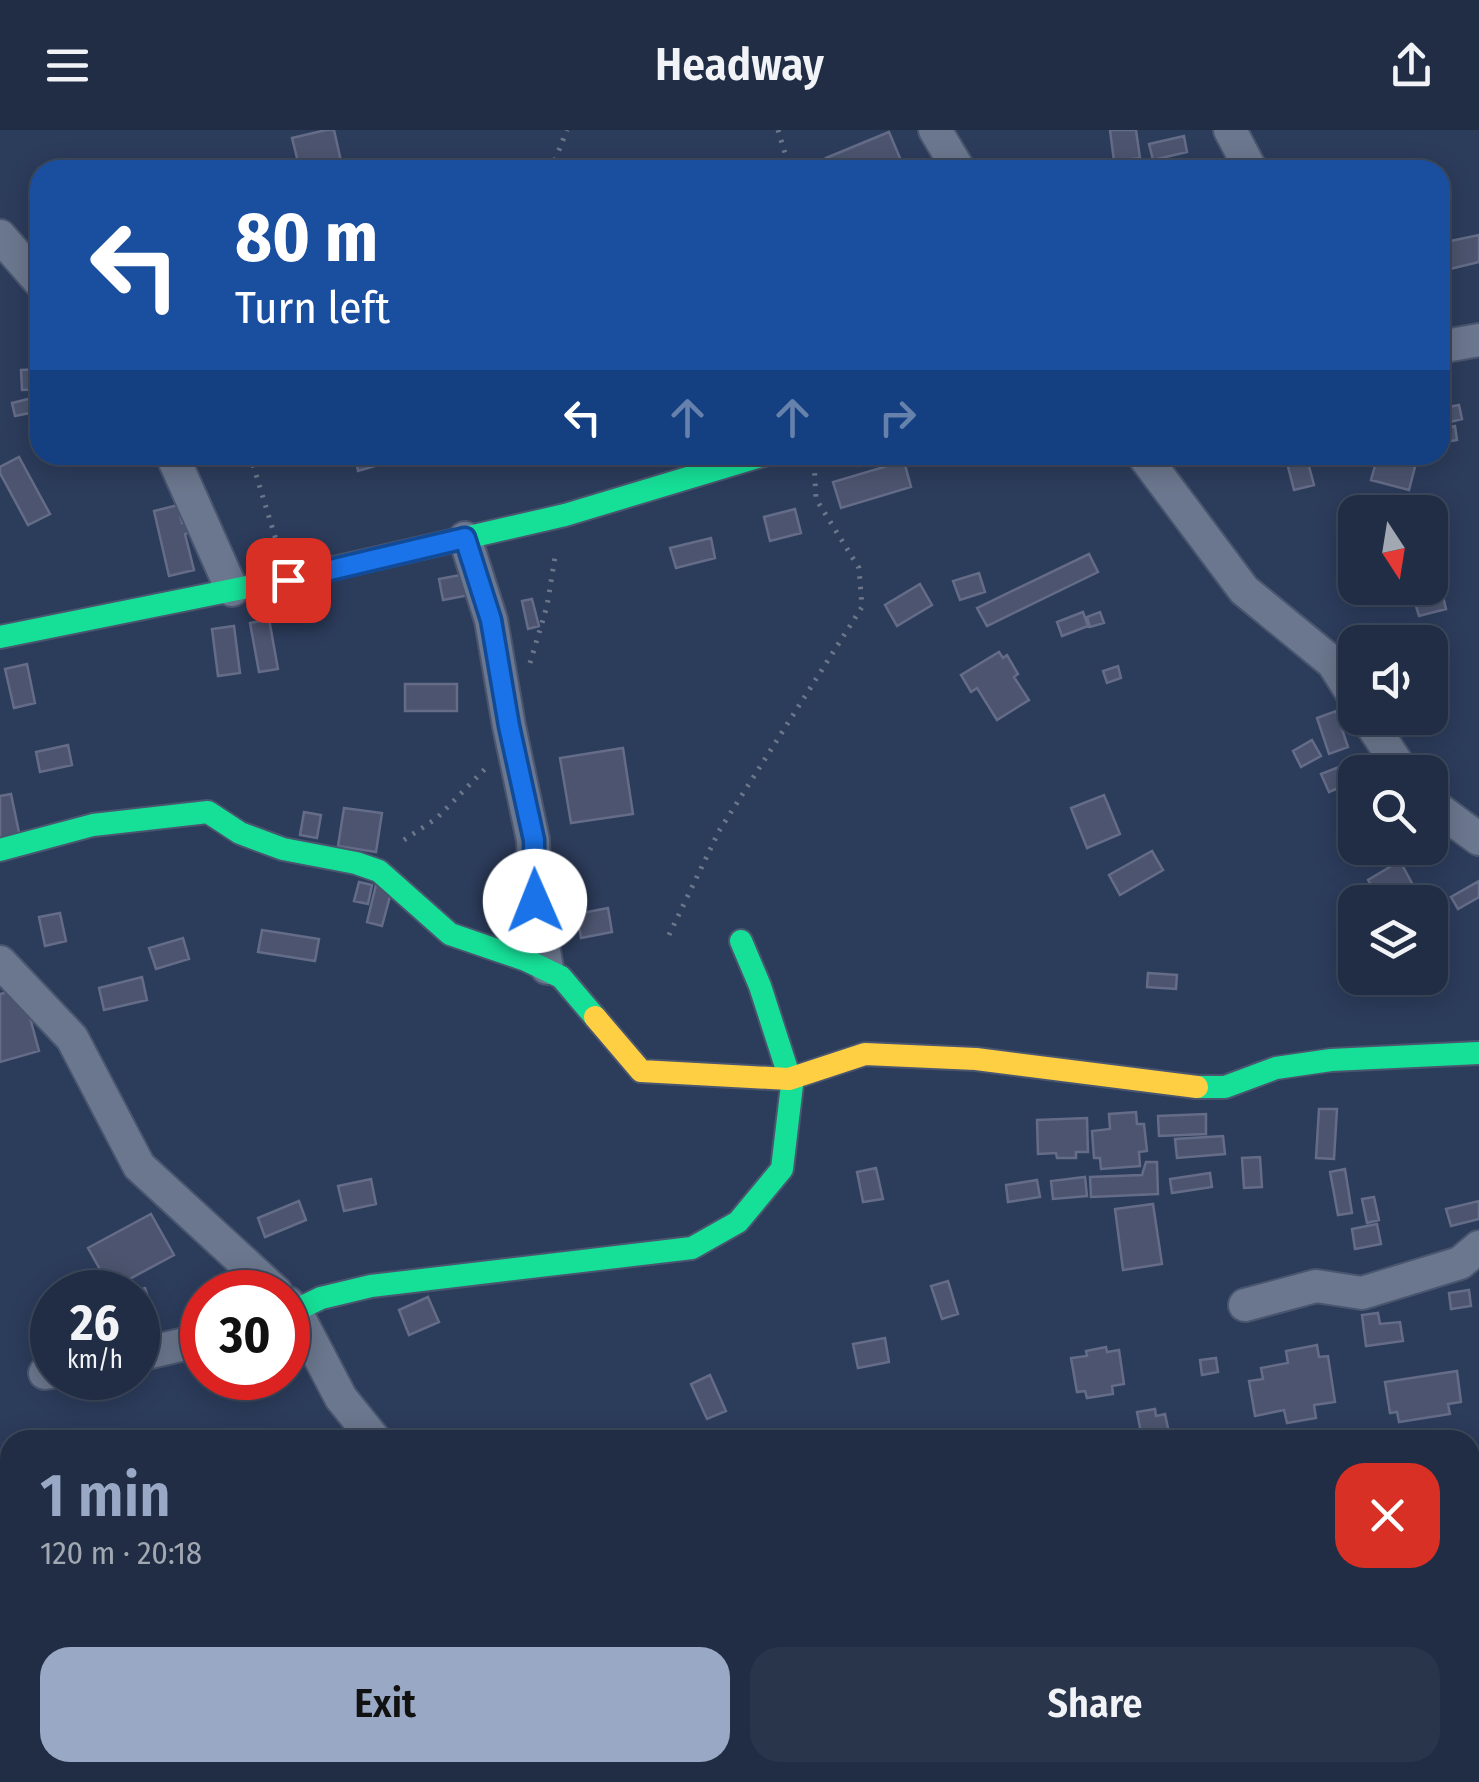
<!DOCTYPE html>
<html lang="en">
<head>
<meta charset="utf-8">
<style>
  body { margin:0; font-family:"Fira Sans Condensed",sans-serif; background:#29354b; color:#f1f3f6; height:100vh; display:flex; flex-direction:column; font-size:38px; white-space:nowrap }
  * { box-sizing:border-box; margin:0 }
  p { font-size:32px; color:#a2a8b2 }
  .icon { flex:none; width:55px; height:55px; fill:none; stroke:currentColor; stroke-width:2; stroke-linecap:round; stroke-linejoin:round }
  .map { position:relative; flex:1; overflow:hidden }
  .drawer { position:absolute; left:0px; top:1300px; width:1480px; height:352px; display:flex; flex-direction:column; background:#212d44; border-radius:30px 30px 0 0; box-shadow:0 5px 25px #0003,0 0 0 2px #3e495d }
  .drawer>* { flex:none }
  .top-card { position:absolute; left:30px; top:30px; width:1420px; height:305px; border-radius:30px; box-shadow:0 5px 25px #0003,0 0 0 2px #3e495d; background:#1a4fa0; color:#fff; overflow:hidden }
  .needle { width:65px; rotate:168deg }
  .controls { position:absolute; left:1338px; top:365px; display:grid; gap:20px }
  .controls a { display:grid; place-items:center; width:110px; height:110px; border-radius:20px; background:#212d44; box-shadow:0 5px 25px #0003,0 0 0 2px #3e495d; font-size:50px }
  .speed { position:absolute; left:30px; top:1140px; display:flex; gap:20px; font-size:50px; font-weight:700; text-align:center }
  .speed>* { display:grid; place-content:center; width:130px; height:130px; border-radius:50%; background:#212d44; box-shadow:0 5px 25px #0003,0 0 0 2px #3e495d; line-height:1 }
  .speed small { font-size:25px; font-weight:400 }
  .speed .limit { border:15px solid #d22; background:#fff; color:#111 }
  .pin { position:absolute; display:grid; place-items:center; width:85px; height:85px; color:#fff; margin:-42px; border-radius:20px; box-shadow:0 5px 15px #0006 }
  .me { position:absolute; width:110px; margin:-55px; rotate:359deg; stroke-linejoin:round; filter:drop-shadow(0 0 8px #0008) }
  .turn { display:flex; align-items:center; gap:35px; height:210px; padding:0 40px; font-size:45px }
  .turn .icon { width:130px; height:130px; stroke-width:2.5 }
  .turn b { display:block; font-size:70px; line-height:85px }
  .lanes { display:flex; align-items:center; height:95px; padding:0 40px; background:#0003; justify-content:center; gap:50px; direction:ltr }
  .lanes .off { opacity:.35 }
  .round { display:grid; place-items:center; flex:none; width:105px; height:105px; border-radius:30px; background:#29354b }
  .headline { display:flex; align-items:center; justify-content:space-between; height:170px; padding:0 40px }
  h1 { font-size:60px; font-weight:600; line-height:75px; color:#98a8c5 }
  .cta { display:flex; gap:20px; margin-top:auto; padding:20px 40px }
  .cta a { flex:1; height:115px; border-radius:30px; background:#98a8c5; color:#111; font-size:40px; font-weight:600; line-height:115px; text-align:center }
  .cta a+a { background:#29354b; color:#f1f3f6 }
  header { display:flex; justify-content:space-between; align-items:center; height:130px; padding:0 40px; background:#212d44; font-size:45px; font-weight:600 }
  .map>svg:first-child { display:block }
  .building { fill:#4c546f; stroke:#646c88; stroke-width:2.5 }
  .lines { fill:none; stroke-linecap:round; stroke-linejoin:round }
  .street-casing { stroke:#4a566f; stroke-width:36 }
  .fast-casing { stroke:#4a566f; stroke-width:26 }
  .slow-casing { stroke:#4a566f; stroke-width:26 }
  .path { stroke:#6b768b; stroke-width:5; stroke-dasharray:2.5 8; stroke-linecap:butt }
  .street { stroke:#6b778e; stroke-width:32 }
  .fast { stroke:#16e098; stroke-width:22 }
  .slow { stroke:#ffcf43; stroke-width:22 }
  .route-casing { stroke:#114b97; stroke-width:25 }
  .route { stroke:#1a73e8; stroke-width:18 }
</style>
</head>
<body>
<header><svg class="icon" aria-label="menu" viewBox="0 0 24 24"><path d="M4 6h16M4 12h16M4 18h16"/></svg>Headway<svg class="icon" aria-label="share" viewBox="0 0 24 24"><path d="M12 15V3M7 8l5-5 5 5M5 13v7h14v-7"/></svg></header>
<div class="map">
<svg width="1479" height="1652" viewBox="0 0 1479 1652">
  <rect width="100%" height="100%" fill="#2c3c5b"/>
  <!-- building -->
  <path class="building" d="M326 0H334L343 40H300L292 8Z
    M1110 0H1136L1140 28 1114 31Z
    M889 2 905 40H832L826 28Z
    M1184 6 1187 22 1153 30 1149 14Z
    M1479 105V132L1446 140 1441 113Z
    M40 239V259L22 260 21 240Z
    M40 266V281L15 286 12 273Z
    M1459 275 1462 289 1446 293 1443 278Z
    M1455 296 1457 310 1440 313V299Z
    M355 325H409V326L358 341Z
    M1285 325H1306L1314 355 1294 360Z
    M1378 325H1418L1409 360 1371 350Z
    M19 327 50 384 28 395 0 343V337Z
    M904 331 911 357 841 378 833 352Z
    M178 375 182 393 192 391 195 401 185 404 194 440 169 446 154 381Z
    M795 379 801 403 770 411 764 387Z
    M711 408 715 428 676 438 670 418Z
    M1089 424 1098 442 987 496 977 478Z
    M471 443 475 464 443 470 439 449Z
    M979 443 985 462 960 470 953 451Z
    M920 454 932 475 897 496 885 475Z
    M1443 466 1446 479 1419 486 1415 473Z
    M532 469 539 496 528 499 522 471Z
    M1083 482 1088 496 1062 506 1057 492Z
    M1100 482 1104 493 1090 497 1087 487Z
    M269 489 278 539 259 542 250 493Z
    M234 496 240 543 218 546 212 499Z
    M999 522 1003 528 1007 525 1018 544 1014 547 1029 570 997 590 977 558 971 562 961 545Z
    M27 534 35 573 14 578 5 539Z
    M1118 536 1121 548 1107 553 1103 541Z
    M405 554H457V581H405Z
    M1336 581 1348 617 1329 624 1317 588Z
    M1312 610 1321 626 1301 637 1293 621Z
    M68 615 72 635 40 642 36 622Z
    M623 618 633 684 571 693 560 628Z
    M1357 630 1362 642H1355V651L1329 662 1321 644Z
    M11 664 20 707 0 711V666Z
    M1104 665 1120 704 1087 718 1071 678Z
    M344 678 382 683 376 722 338 716Z
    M304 682 321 685 317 708 300 705Z
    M1152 721 1163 740 1120 765 1109 745Z
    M1400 731 1413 755 1381 772 1368 750Z
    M1479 751V767L1458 779 1451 767Z
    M359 752 372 755 368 774 354 771Z
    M376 755 392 759 382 796 367 792Z
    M608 778 612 802 581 808 577 784Z
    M60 783 66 811 45 816 39 787Z
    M1432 798 1444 823 1433 828 1430 822Z
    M262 800 319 809 315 831 258 822Z
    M183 808 189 829 156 839 149 818Z
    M1148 843 1177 845 1176 859 1147 857Z
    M142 847 147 870 104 880 99 858Z
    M22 858 39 921 0 932V864Z
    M1319 979H1337L1334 1029 1316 1028Z
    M1136 982 1137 994H1144L1147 1021 1139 1022 1140 1036 1101 1039 1100 1028H1094L1092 1001 1110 999 1109 984Z
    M1206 984V1004L1159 1006 1158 986Z
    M1087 988 1088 1022H1076V1028H1057L1056 1023 1038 1024 1037 990Z
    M1223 1006 1225 1024 1177 1028 1175 1009Z
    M1260 1027 1262 1057 1244 1058 1242 1028Z
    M1146 1032H1157L1158 1064 1091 1067 1090 1047 1142 1045Z
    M876 1038 883 1069 863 1072 857 1042Z
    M1345 1039 1352 1083 1338 1085 1330 1042Z
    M1210 1043 1212 1057 1172 1063 1170 1049Z
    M1085 1047 1087 1066 1053 1069 1051 1051Z
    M371 1049 376 1074 344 1081 338 1056Z
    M1037 1050 1040 1067 1008 1072 1006 1055Z
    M1374 1067 1379 1090 1367 1093 1362 1069Z
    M299 1071 306 1090 265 1107 258 1088Z
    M1479 1071V1089L1451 1096 1446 1079Z
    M1153 1074 1162 1134 1123 1140 1115 1079Z
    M151 1084 174 1125 111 1159 88 1118Z
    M1377 1094 1381 1114 1355 1119 1352 1099Z
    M948 1151 958 1184 942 1189 931 1156Z
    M145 1158 154 1186 138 1192V1162H133Z
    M1469 1160 1471 1176 1451 1179 1449 1163Z
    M428 1167 439 1192 409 1205 399 1180Z
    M1378 1183 1380 1194 1400 1192 1403 1211 1366 1216 1362 1185Z
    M885 1208 889 1232 858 1238 853 1214Z
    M1317 1215 1319 1227 1328 1226 1335 1272 1314 1275 1316 1288 1287 1293 1284 1280 1255 1286 1249 1251 1263 1249 1261 1238 1288 1233 1286 1221Z
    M1106 1217 1107 1222 1119 1220 1124 1254 1112 1256 1113 1264 1087 1268 1085 1261 1077 1262 1071 1228 1087 1226 1086 1221Z
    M1216 1228 1218 1242 1202 1245 1200 1230Z
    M1457 1241 1461 1272 1448 1274 1450 1284 1399 1292 1397 1282 1390 1283 1385 1252Z
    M710 1245 726 1281 707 1289 691 1254Z
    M1155 1279 1156 1286 1165 1284 1169 1303 1142 1308 1137 1282Z
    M1479 1377V1397L1470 1399V1378Z
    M178 1642H223L224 1652H179Z
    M1158 1642H1183V1652H1158Z
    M1390 1642H1414V1649L1391 1652Z
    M1419 1642H1437L1439 1652H1420Z"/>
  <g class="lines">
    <defs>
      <path id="street" d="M935 0 959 40
        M1230 0 1251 40
        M0 106 40 152
        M1440 217 1479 210
        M172 325 232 460
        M1143 325 1244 460 1333 533 1355 568
        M465 408 491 490 509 596 533 710 535 771 547 838
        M1367 588 1403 642
        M1430 673 1479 709
        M0 832 72 908 139 1036 276 1162
        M288 1173 295 1180 341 1268 375 1310
        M1245 1175 1316 1156 1362 1163 1460 1133 1479 1117
        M138 1225 202 1210
        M45 1243 52 1242
        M1470 1349 1479 1348
        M0 1405 10 1406
        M304 1642 305 1652
        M1090 1642 1094 1652"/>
      <path id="fast" d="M0 507 287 449 565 385 764 325
        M0 720 93 695 208 682 240 703 283 719 356 733 379 741 450 804 526 830 561 847 595 887
        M1197 957H1225L1276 938 1331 930 1479 923
        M288 1184 321 1168 371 1156 692 1118 738 1092 782 1039 792 955 760 856 741 811"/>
      <path id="slow" d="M595 887 641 941 789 949 865 924 976 929 1197 957"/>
    </defs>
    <!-- street casing -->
    <use href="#street" class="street-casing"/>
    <!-- fast casing -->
    <use href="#fast" class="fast-casing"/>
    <!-- slow casing -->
    <use href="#slow" class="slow-casing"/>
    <!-- path -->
    <path class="path" d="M778 0 790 40
      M551 40 567 0
      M250 325 277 413
      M530 533 547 476 555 427
      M404 710 437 688 485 639
      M669 805 719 701 862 477 859 438 816 369 814 332 823 325"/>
    <!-- street -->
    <use href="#street" class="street"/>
    <!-- fast -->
    <use href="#fast" class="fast"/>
    <!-- slow -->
    <use href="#slow" class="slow"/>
  </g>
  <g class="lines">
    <defs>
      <path id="route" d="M288 450 465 408 491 490 509 596 534 710 535 771"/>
    </defs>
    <!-- route casing -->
    <use href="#route" class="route-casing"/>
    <!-- route -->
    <use href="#route" class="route"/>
  </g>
</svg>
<div class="controls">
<a><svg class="needle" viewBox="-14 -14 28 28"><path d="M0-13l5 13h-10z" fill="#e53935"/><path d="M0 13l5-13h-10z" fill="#a2a8b2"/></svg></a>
<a><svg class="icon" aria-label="sound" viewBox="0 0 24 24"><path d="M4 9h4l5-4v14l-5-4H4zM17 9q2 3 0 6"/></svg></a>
<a><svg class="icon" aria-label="search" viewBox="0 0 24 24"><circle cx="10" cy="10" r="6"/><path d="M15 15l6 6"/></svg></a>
<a><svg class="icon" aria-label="layers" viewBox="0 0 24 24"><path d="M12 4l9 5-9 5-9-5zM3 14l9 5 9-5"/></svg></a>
</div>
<div class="speed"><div>26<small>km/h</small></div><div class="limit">30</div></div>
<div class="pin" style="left:288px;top:450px;background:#d93025"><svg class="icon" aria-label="arrive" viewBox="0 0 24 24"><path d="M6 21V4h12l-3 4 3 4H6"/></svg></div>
<svg class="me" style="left:535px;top:771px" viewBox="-20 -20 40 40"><circle r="19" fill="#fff"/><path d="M0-13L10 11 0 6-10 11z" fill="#1a73e8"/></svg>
<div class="top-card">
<div class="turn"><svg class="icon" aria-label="left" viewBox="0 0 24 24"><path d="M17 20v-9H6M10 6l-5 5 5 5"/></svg><div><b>80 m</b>Turn left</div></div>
<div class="lanes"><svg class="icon" aria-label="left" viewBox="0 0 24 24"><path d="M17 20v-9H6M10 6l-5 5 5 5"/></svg><svg class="icon off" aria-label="ahead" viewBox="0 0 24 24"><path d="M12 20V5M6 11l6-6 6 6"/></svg><svg class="icon off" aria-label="ahead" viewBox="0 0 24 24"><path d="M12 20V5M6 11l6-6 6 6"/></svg><svg class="icon off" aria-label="right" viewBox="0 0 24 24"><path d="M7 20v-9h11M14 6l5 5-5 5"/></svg></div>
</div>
<section class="drawer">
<div class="headline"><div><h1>1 min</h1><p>120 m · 20:18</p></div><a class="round" style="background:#d93025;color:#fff"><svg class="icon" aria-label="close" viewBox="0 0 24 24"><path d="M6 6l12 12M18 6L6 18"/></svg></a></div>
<div class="cta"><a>Exit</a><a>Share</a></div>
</section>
</div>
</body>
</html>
